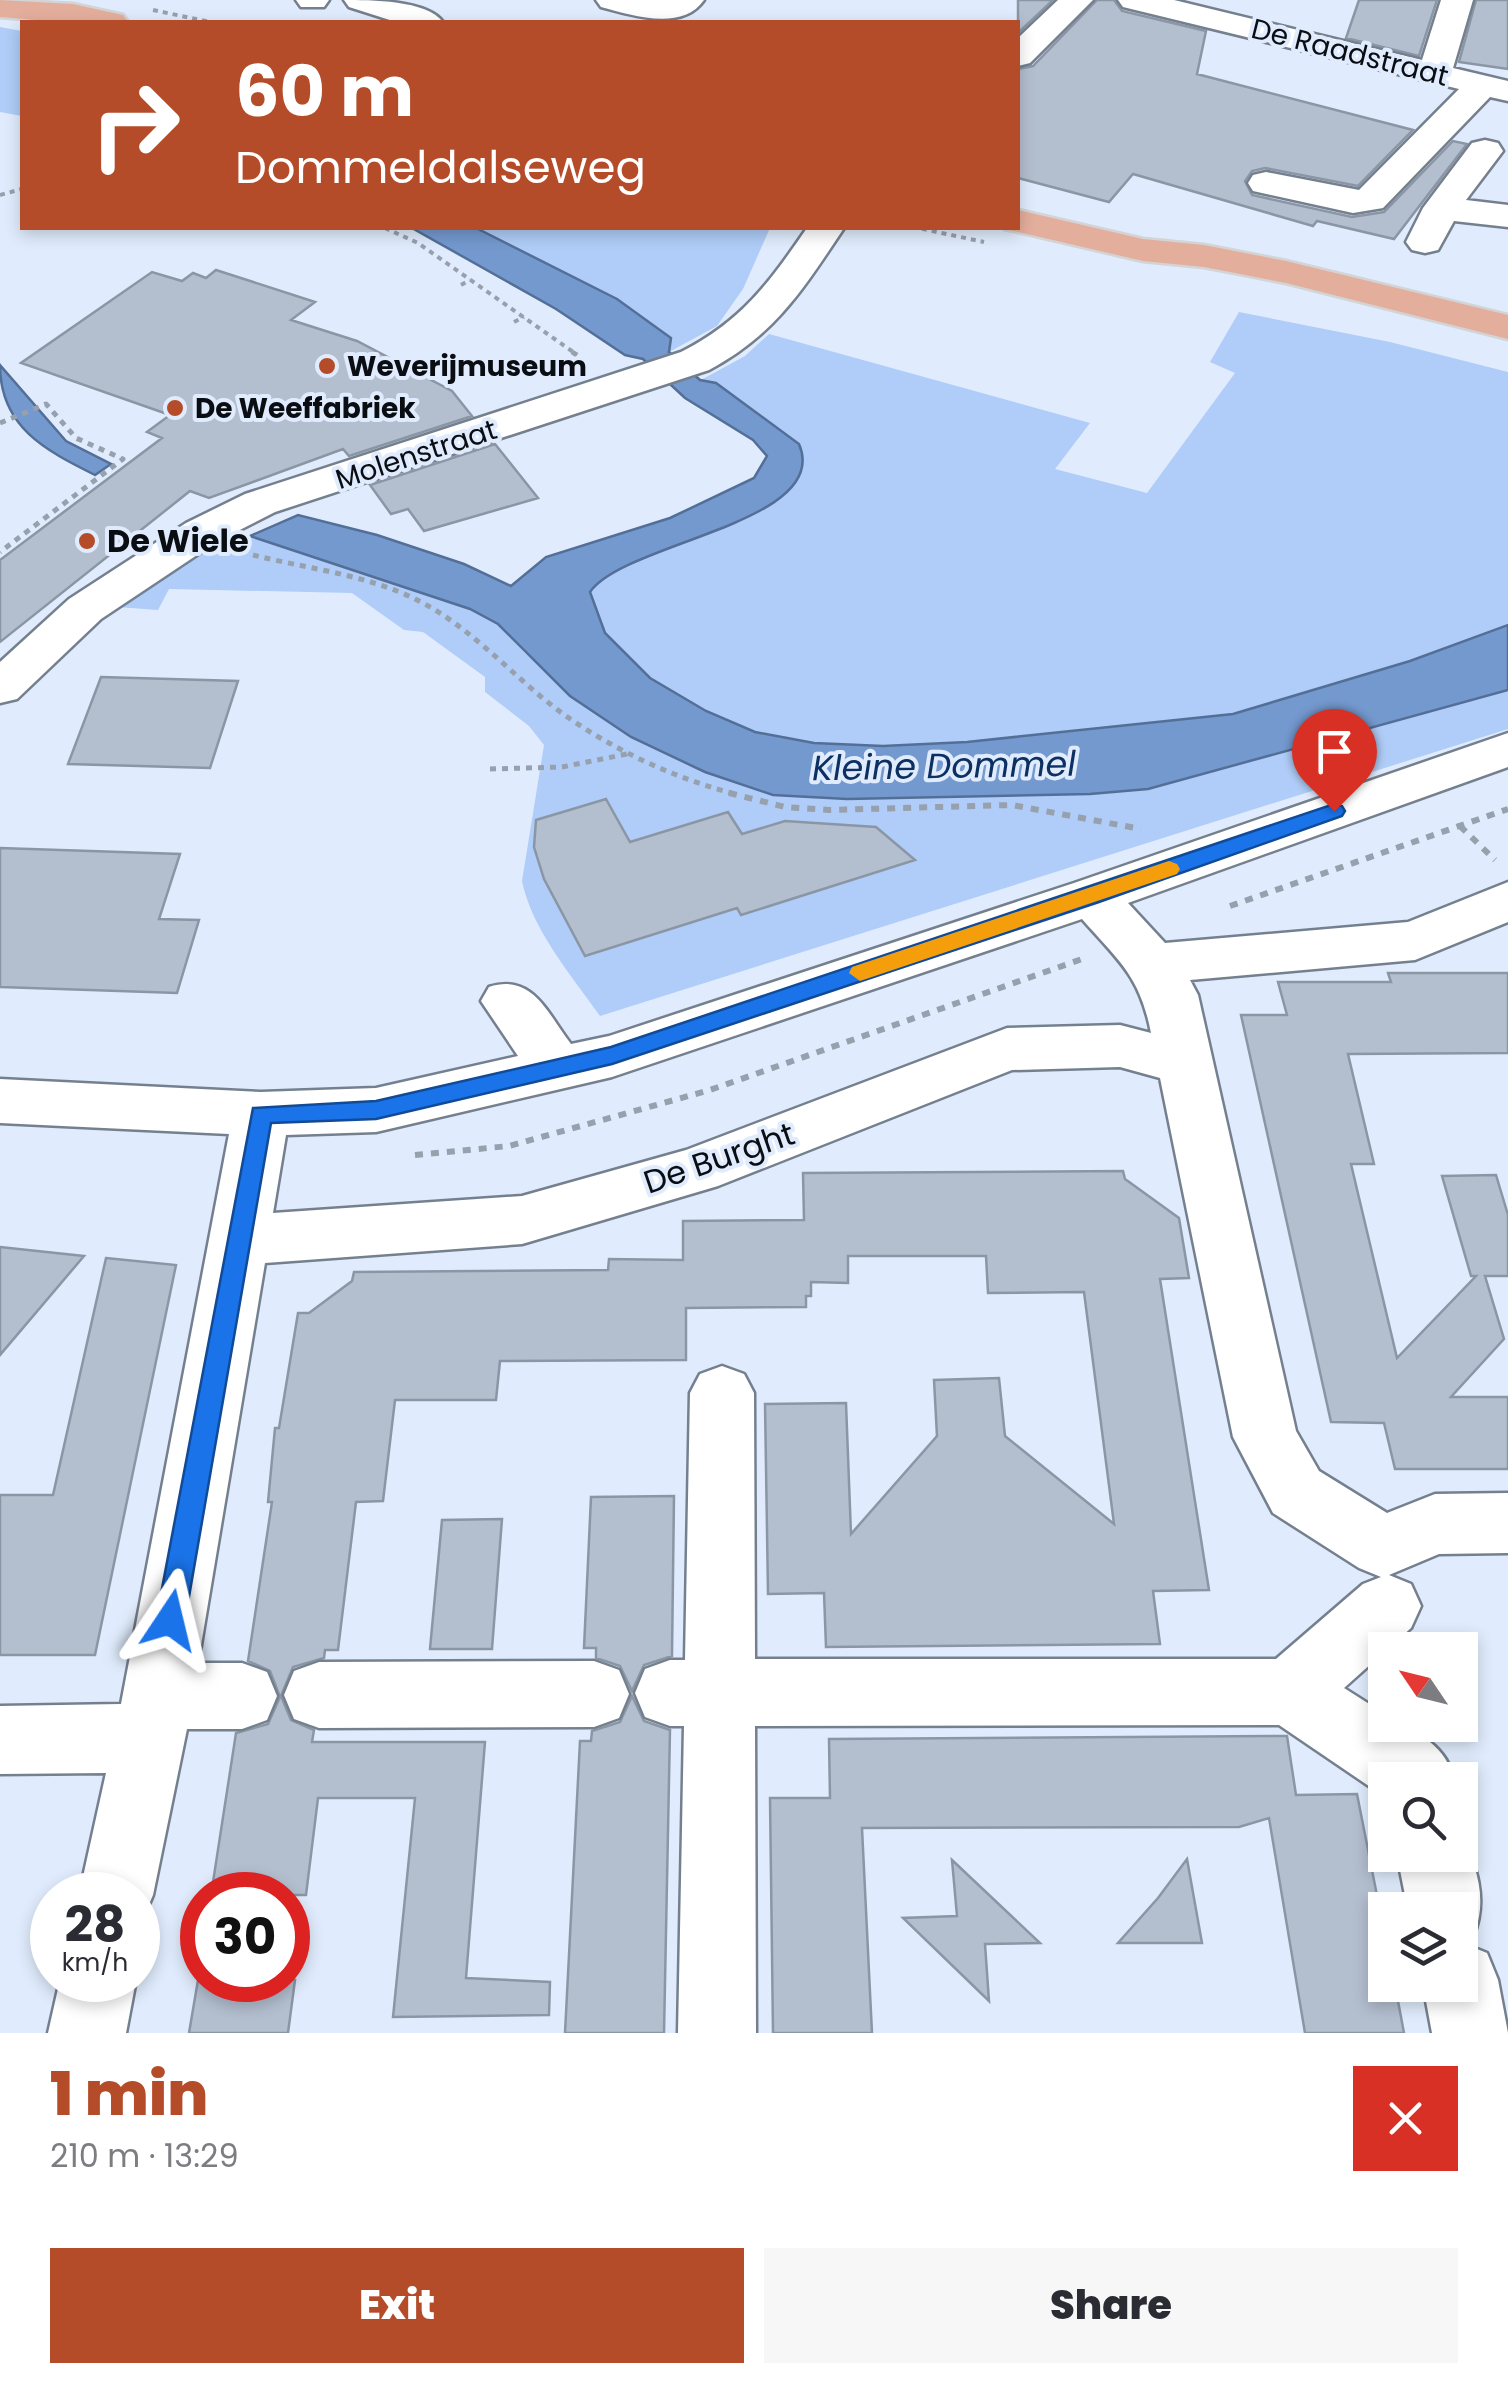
<!DOCTYPE html>
<html lang="en">
<head>
<meta charset="utf-8">
<style>
  body { margin:0; font-family:Poppins,sans-serif; background:#f7f7f7; color:#2b2b33; height:100vh; display:flex; flex-direction:column; font-size:38px; white-space:nowrap }
  * { box-sizing:border-box; margin:0 }
  p { font-size:32px; color:#7c7c81 }
  .icon { flex:none; width:55px; height:55px; fill:none; stroke:currentColor; stroke-width:2; stroke-linecap:round; stroke-linejoin:round }
  .map { position:relative; height:2033px; overflow:hidden }
  .panel { display:flex; flex-direction:column; background:#fff; flex:1 }
  .panel>* { flex:none }
  .hud { position:absolute; left:20px; top:20px; width:1000px; height:210px; border-radius:0px; box-shadow:0 5px 15px #0003; background:#b44c29; color:#fff; overflow:hidden }
  .needle { width:65px; rotate:305deg }
  .fabs { position:absolute; left:1368px; top:1632px; display:grid; gap:20px }
  .fabs a { display:grid; place-items:center; width:110px; height:110px; border-radius:0px; background:#fff; box-shadow:0 5px 15px #0003; font-size:50px }
  .speed { position:absolute; left:30px; top:1872px; display:flex; gap:20px; font-size:50px; font-weight:700; text-align:center }
  .speed>* { display:grid; place-content:center; width:130px; height:130px; border-radius:50%; background:#fff; box-shadow:0 5px 15px #0003; line-height:1 }
  .speed small { font-size:25px; font-weight:400 }
  .speed .limit { border:15px solid #d22; background:#fff; color:#111 }
  .pin { position:absolute; display:grid; place-items:center; width:85px; height:85px; color:#fff; margin:-102px -42px; border-radius:50% 50% 50% 0; rotate:-45deg; box-shadow:0 0 10px #0007 }
  .pin .icon { rotate:45deg }
  .me { position:absolute; width:110px; margin:-55px; rotate:10deg; stroke-linejoin:round; filter:drop-shadow(0 0 8px #0008) }
  .turn { display:flex; align-items:center; gap:35px; height:210px; padding:0 50px; font-size:45px }
  .turn .icon { width:130px; height:130px; stroke-width:2.5 }
  .turn b { display:block; font-size:70px; line-height:85px }
  .round { display:grid; place-items:center; flex:none; width:105px; height:105px; border-radius:0px; background:#f7f7f7 }
  .head { display:flex; align-items:center; justify-content:space-between; height:170px; padding:0 50px }
  h1 { font-size:60px; font-weight:800; line-height:75px; color:#b44c29 }
  .button { display:flex; gap:20px; margin-top:auto; padding:20px 50px }
  .button a { flex:1; height:115px; border-radius:0px; background:#b44c29; color:#fff; font-size:40px; font-weight:800; line-height:115px; text-align:center }
  .button a+a { background:#f7f7f7; color:#2b2b33 }
  .map>svg:first-child { display:block }
  .green { fill:#afcdf8 }
  .water { fill:#7499cf; stroke:#546f97; stroke-width:2.5 }
  .building { fill:#b3becf; stroke:#8b96a5; stroke-width:2.5 }
  .lines { fill:none; stroke-linecap:round; stroke-linejoin:round }
  .minor-casing { stroke:#75808f; stroke-width:5 }
  .major-casing { stroke:#d3d4d5; stroke-width:5 }
  .path-far2 { stroke:#97a0ad; stroke-width:4; stroke-dasharray:5 5; stroke-linecap:butt }
  .path-far1 { stroke:#97a0ad; stroke-width:5; stroke-dasharray:6 6; stroke-linecap:butt }
  .path { stroke:#97a0ad; stroke-width:6; stroke-dasharray:8 8; stroke-linecap:butt }
  .minor { fill:#fff; fill-rule:evenodd }
  .major { fill:#e4ae9d; fill-rule:evenodd }
  .route { fill:#1a73e8; stroke:#114b97; stroke-width:2.5 }
  .slow { fill:#f59e0b }
  .poi-dot { fill:#b44c29; stroke:#e0ecfd; stroke-width:4 }
  .labels { text-anchor:middle; stroke-width:8; stroke-linejoin:round; paint-order:stroke }
  .far-street-label { font-size:28px; fill:#0a0e13; stroke:#e0ecfd }
  .far-poi-label { font-size:28px; font-weight:bold; fill:#0a0e13; stroke:#e0ecfd; text-anchor:start }
  .poi-label { font-size:32px; font-weight:bold; fill:#0a0e13; stroke:#e0ecfd; text-anchor:start }
  .street-label { font-size:32px; fill:#0a0e13; stroke:#e0ecfd }
  .water-label { font-size:35px; font-style:italic; fill:#0c3061; stroke:#e0ecfd }
</style>
</head>
<body>
<div class="map">
<svg width="1508" height="2033" viewBox="0 0 1508 2033">
  <rect width="100%" height="100%" fill="#e0ecfd"/>
  <!-- green -->
  <path class="green" d="M0 27 22 31V116L0 112Z
    M476 228H770L743 289 717 326 669 352 617 299Z
    M1239 312 1390 342 1508 372V625L1410 661 1233 714 967 742 883 746 814 743 755 732 706 711 650 678 605 633 590 592 599 579 643 556 705 536 755 513 799 443 716 383 701 380 745 356 769 334 1090 423 1055 469 1147 493 1235 373 1210 362Z
    M250 536 470 609 498 624 525 653 631 737 1148 789 1508 690V729L600 1016C572 976 532 930 522 881L544 745 529 726 485 692V677L423 632 404 630 352 593 169 589 158 610 117 607 209 546Z"/>
  <!-- water -->
  <path class="water" d="M412 228H476L617 299 671 338 669 352 700 380 716 383 799 444C833 523 624 542 590 592L605 633 650 678 706 711 755 732 814 743 883 746 967 742 1233 714 1410 661 1508 625V690L1148 789 1090 794 847 799 773 795 705 772 631 737 570 696 498 624 470 609 250 536 298 515 377 535 464 564 511 586 546 557 670 518 754 478 767 456 753 440 685 398 643 359 625 355 556 309Z
    M0 365 66 441 111 464 95 475C45 450 0 427 0 365Z"/>
  <!-- building -->
  <path class="building" d="M1018 0H1053L1018 33Z
    M1097 0H1114L1122 11 1206 31 1197 74 1413 130 1358 186 1265 168 1252 171 1245 181 1252 195 1352 217 1384 212 1453 141 1467 144 1394 239 1317 221 1313 226 1133 174 1109 202 1018 178V69L1033 66Z
    M1359 0H1437L1419 56 1346 38Z
    M1476 0H1508V69L1459 62Z
    M216 270 315 302 291 320 357 341 452 391 472 416 349 456 343 449 209 498 190 491 0 642V560L162 438 147 432 170 415 21 363 152 272 182 281 193 273 206 278Z
    M495 444 538 498 424 531 408 509 391 514 370 485Z
    M101 677 238 681 210 768 68 764Z
    M606 799 630 842 728 812 742 834 785 821 876 827 915 860 741 915 737 908 585 956 544 879 534 847 536 820Z
    M0 848 180 854 159 919 199 920 177 993 0 987Z
    M1388 973H1508V1053L1348 1054 1374 1164H1351L1397 1358 1476 1276H1471L1442 1176 1496 1175 1508 1215V1276H1485L1504 1339 1451 1397H1508V1469H1395L1384 1423 1331 1422 1241 1015H1287L1278 982H1391Z
    M1123 1171 1125 1179 1179 1218 1189 1278 1160 1279 1209 1590 1153 1591 1160 1644 826 1647 824 1593 768 1594 765 1404 846 1403 851 1534 937 1436 934 1380 999 1378 1005 1436 1114 1524 1084 1292 988 1293 986 1256H848V1283L811 1282V1296H806V1307L686 1308V1360L500 1361 496 1400H395L383 1501 356 1502 338 1650H325L324 1658 293 1667 281 1696 291 1720 314 1730 312 1742H485L466 1978 550 1982 549 2015 393 2017 415 1798H318L306 1895H211L236 1733 268 1724 280 1697 270 1671 248 1661 272 1502H268L275 1428H279L298 1313H309L352 1281 354 1272 608 1270 609 1259 683 1260V1221L804 1220 803 1173Z
    M0 1247 84 1256 0 1355Z
    M106 1258 176 1265 95 1655H0V1495H53Z
    M674 1496 672 1656 644 1665 632 1691 620 1666 596 1658V1648H584L591 1497Z
    M502 1519 492 1649H430L442 1520Z
    M632 1696 644 1721 670 1730 664 2033H565L580 1741H591L592 1731 620 1722Z
    M1287 1736 1296 1795 1357 1794 1385 1936V1985H1395L1404 2033H1305L1269 1818 1239 1827 862 1828 872 2033H773L770 1798H830L829 1739Z
    M1187 1859 1202 1943H1118L1158 1898Z
    M952 1860 1040 1943 985 1944 989 2001 903 1918 957 1916Z
    M198 1980H295L288 2033H189Z"/>
  <g class="lines">
    <defs>
      <path id="minor" d="M296 0H329L324 7H301Z
        M344 0C370 0 427 0 443 22H396L349 7Z
        M596 0H704C682 32 631 15 601 7Z
        M1058 0H1093L1030 63 1018 66V38Z
        M1118 0H1174L1422 60 1441 0H1473L1453 68 1508 81V101L1490 97 1383 208 1353 213 1253 191 1248 183 1253 175 1266 172 1359 190 1459 89 1123 7Z
        M1485 140 1498 143 1503 151 1466 200 1508 205V227L1454 221 1438 250 1425 253 1412 250 1406 242 1423 208 1472 143Z
        M807 228H844C803 289 776 334 709 370L275 512 218 541 101 619 17 699 0 703V662L69 599 186 523 245 494 681 352C742 321 769 283 807 228Z
        M1508 733V767L1128 903 1165 943 1408 922 1508 882V922L1415 960 1190 980 1198 995 1296 1431 1319 1471 1387 1513 1435 1494 1508 1493V1553L1439 1554 1389 1575 1411 1584 1421 1606 1411 1628 1344 1688 1385 1714V1725C1415 1725 1450 1750 1453 1780H1385V1797L1279 1725 755 1726 756 2033H678L684 1726H670L645 1717 635 1693 645 1669 670 1660H685L690 1393 700 1374 722 1366 744 1374 754 1393 755 1659H1276L1363 1584 1381 1577 1359 1568 1273 1513 1233 1437 1160 1078 1120 1067 1012 1070 718 1186 522 1244 265 1263 198 1663H242L267 1672 277 1696 267 1720 242 1729H187L153 1895 142 1921 138 1924V1895H79L106 1773 0 1774V1706L121 1704 229 1134 0 1123V1079L261 1092 376 1088 518 1056 481 1001 489 987C533 973 547 1013 571 1044L609 1036 1074 883ZM1082 919C1119 961 1140 976 1151 1033L1120 1025 1007 1028 686 1150 522 1196 273 1213 286 1135 376 1132 612 1077Z
        M594 1661 619 1670 629 1694 619 1718 594 1727 319 1728 294 1719 284 1695 294 1671 319 1662Z
        M1460 1829C1476 1867 1489 1898 1473 1937L1460 1942 1487 1953 1498 1980 1508 2033H1432L1423 1985H1460V1910H1408L1397 1855H1460Z
        M60 1980H136L126 2033H48Z"/>
      <path id="major" d="M0 0 73 4 123 15 128 22H61L0 17Z
        M1018 210 1143 239 1204 245 1286 261 1508 315V339L1286 283 1204 267 1143 261 1005 229 1018 228Z"/>
    </defs>
    <!-- minor casing -->
    <use href="#minor" class="minor-casing"/>
    <!-- major casing -->
    <use href="#major" class="major-casing"/>
    <!-- path-far2 -->
    <path class="path-far2" d="M153 10 210 22
      M0 195 22 189
      M385 228 418 243 576 354
      M882 228H918L984 242
      M461 285 470 280
      M514 322 524 317"/>
    <!-- path-far1 -->
    <path class="path-far1" d="M572 352 580 357
      M0 423 46 404 76 438 123 459 0 552
      M253 555C305 568 367 575 415 599 473 627 515 680 566 716 617 752 679 780 739 795
      M490 769 562 767 627 754"/>
    <!-- path -->
    <path class="path" d="M729 793 785 807 829 810 1012 805 1141 829
      M1460 826 1495 860
      M1230 906 1508 809
      M415 1155 509 1146 710 1090 1082 959"/>
    <!-- minor -->
    <use href="#minor" class="minor"/>
    <!-- major -->
    <use href="#major" class="major"/>
  </g>
  <!-- route -->
  <path class="route" d="M1334 804 1342 806 1345 811 1342 816 1099 902 612 1064 376 1119 271 1123 185 1620 181 1629 170 1633 160 1629 156 1620 253 1108 376 1101 611 1047Z"/>
  <!-- slow -->
  <path class="slow" d="M1169 861 1177 864 1180 869 1177 874 860 981 849 973 852 967Z"/>
  <!-- markers -->
  <g class="poi-dot">
    <circle cx="327" cy="366" r="10"/>
    <circle cx="175" cy="408" r="10"/>
    <circle cx="87" cy="541" r="10"/>
  </g>
  <g class="labels">
    <!-- far-street labels -->
    <g class="far-street-label">
      <text transform="translate(1350 52) rotate(14)" y="10">De Raadstraat</text>
      <text transform="translate(416 454) rotate(-18)" y="10">Molenstraat</text>
    </g>
    <!-- far-poi labels -->
    <g class="far-poi-label">
      <text x="347" y="376">Weverijmuseum</text>
      <text x="195" y="418">De Weeffabriek</text>
    </g>
    <!-- poi labels -->
    <g class="poi-label">
      <text x="107" y="552">De Wiele</text>
    </g>
    <!-- street labels -->
    <g class="street-label">
      <text transform="translate(719 1158) rotate(-19)" y="11">De Burght</text>
    </g>
    <!-- water labels -->
    <g class="water-label">
      <text transform="translate(944 766) rotate(-1)" y="12">Kleine Dommel</text>
    </g>
  </g>
</svg>
<div class="fabs">
<a><svg class="needle" viewBox="-14 -14 28 28"><path d="M0-13l5 13h-10z" fill="#e53935"/><path d="M0 13l5-13h-10z" fill="#7c7c81"/></svg></a>
<a><svg class="icon" aria-label="search" viewBox="0 0 24 24"><circle cx="10" cy="10" r="6"/><path d="M15 15l6 6"/></svg></a>
<a><svg class="icon" aria-label="layers" viewBox="0 0 24 24"><path d="M12 4l9 5-9 5-9-5zM3 14l9 5 9-5"/></svg></a>
</div>
<div class="speed"><div>28<small>km/h</small></div><div class="limit">30</div></div>
<div class="pin" style="left:1334px;top:811px;background:#d93025"><svg class="icon" aria-label="arrive" viewBox="0 0 24 24"><path d="M6 21V4h12l-3 4 3 4H6"/></svg></div>
<svg class="me" style="left:170px;top:1620px" viewBox="-20 -20 40 40"><path d="M0-17L14 15 0 8-14 15z" fill="#1a73e8" stroke="#fff" stroke-width="4"/></svg>
<div class="hud">
<div class="turn"><svg class="icon" aria-label="right" viewBox="0 0 24 24"><path d="M7 20v-9h11M14 6l5 5-5 5"/></svg><div><b>60 m</b>Dommeldalseweg</div></div>
</div>
</div>
<section class="panel">
<div class="head"><div><h1>1 min</h1><p>210 m · 13:29</p></div><a class="round" style="background:#d93025;color:#fff"><svg class="icon" aria-label="close" viewBox="0 0 24 24"><path d="M6 6l12 12M18 6L6 18"/></svg></a></div>
<div class="button"><a>Exit</a><a>Share</a></div>
</section>
</body>
</html>
